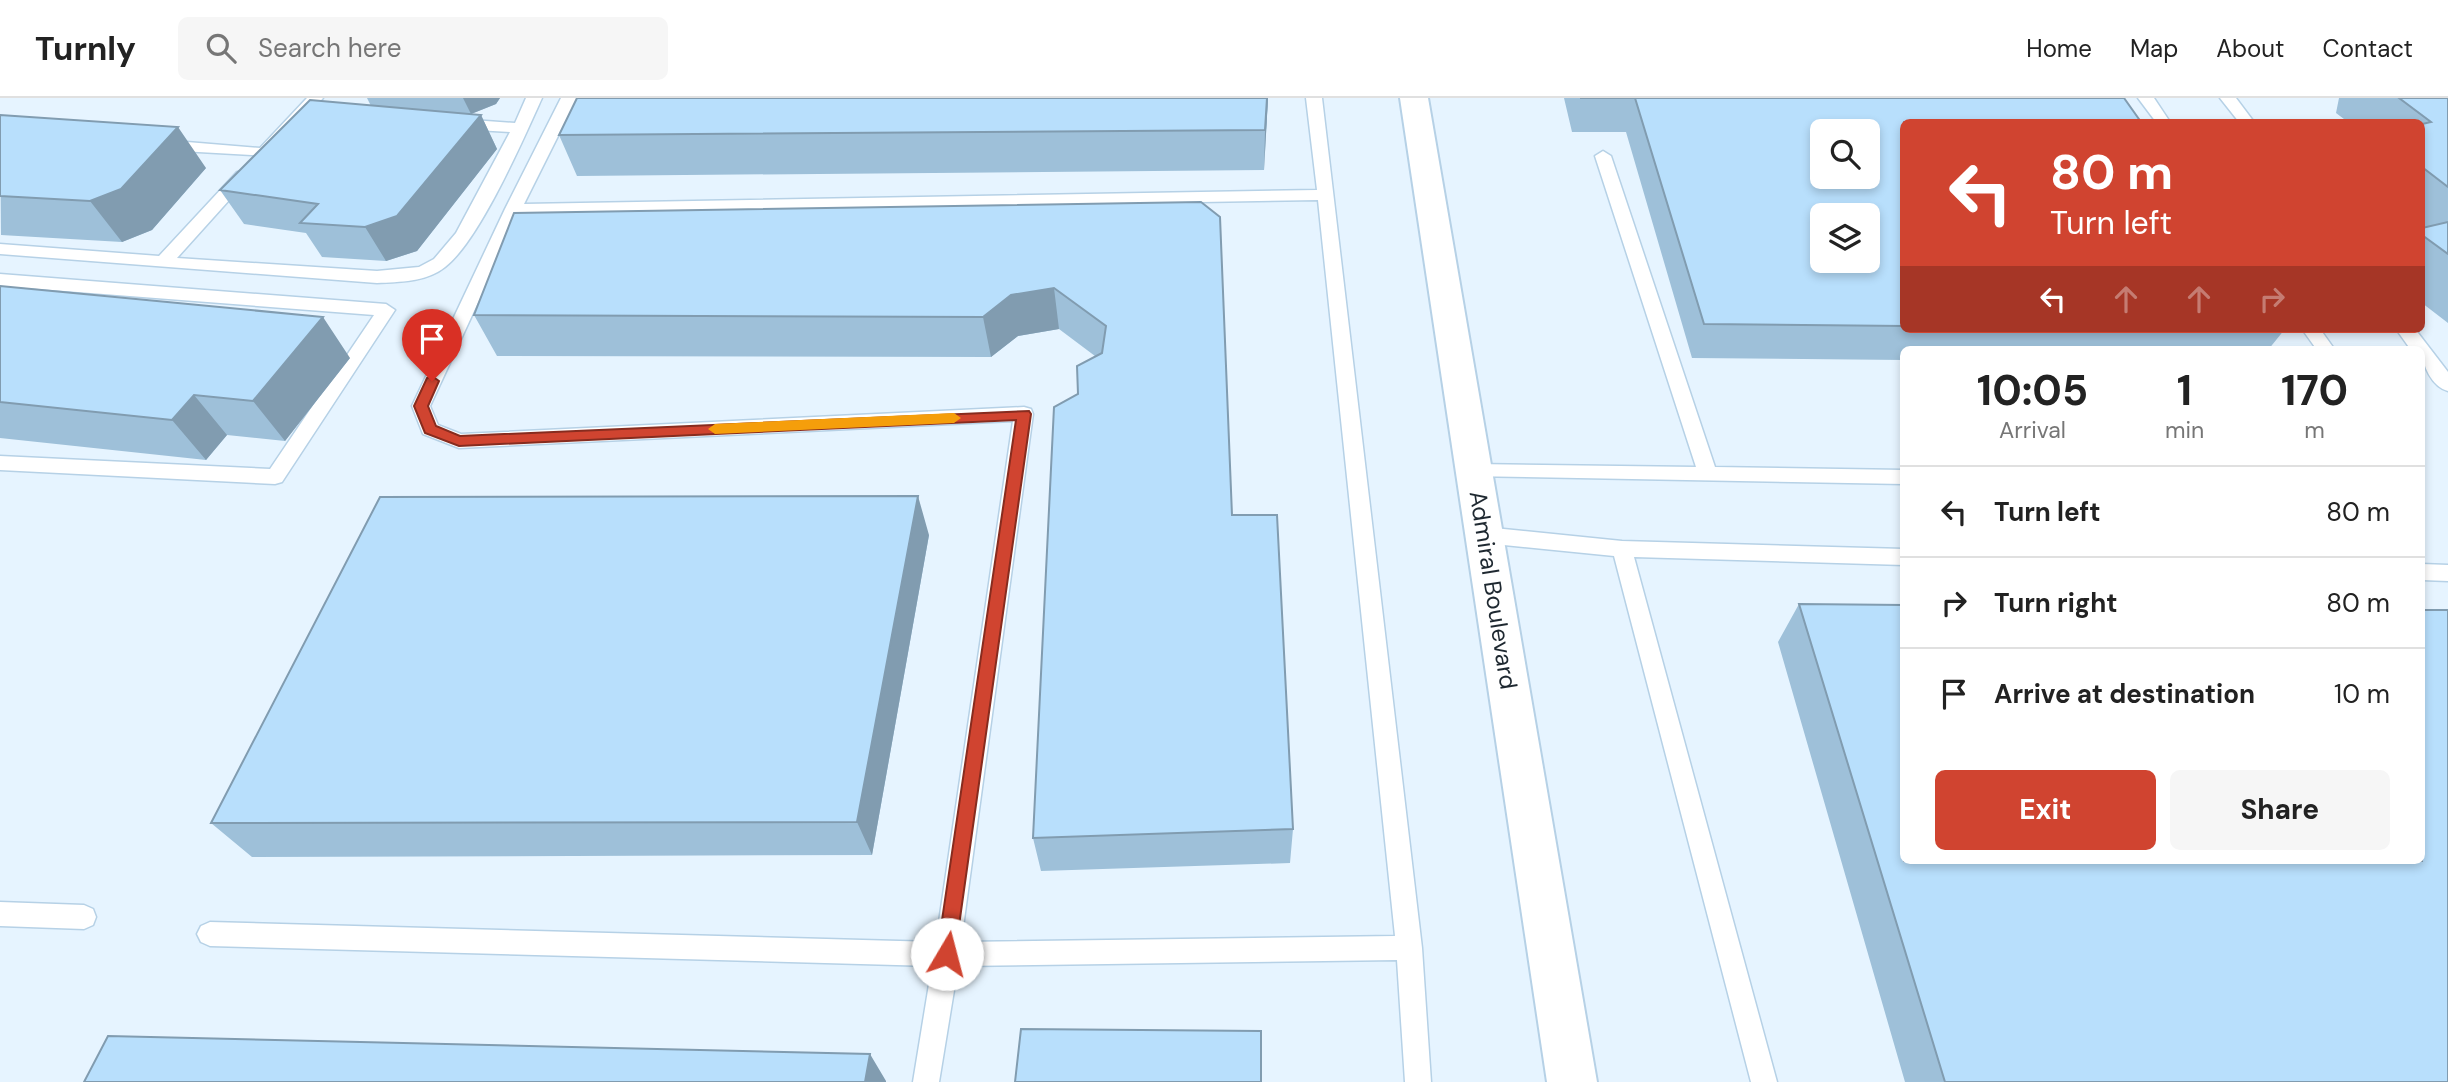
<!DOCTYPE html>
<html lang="en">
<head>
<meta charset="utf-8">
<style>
  body { margin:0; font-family:"DM Sans",sans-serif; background:#f6f6f6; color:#222; height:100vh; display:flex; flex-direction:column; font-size:26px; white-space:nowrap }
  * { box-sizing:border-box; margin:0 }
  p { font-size:23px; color:#767676 }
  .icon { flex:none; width:38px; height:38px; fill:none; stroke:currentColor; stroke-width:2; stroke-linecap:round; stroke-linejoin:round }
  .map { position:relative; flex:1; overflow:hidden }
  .panel { position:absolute; left:1900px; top:248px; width:525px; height:518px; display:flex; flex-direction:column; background:#fff; border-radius:10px; box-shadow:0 4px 10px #0003 }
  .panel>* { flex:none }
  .guide { position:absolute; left:1900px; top:21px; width:525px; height:214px; border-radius:10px; box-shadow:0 4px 10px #0003; background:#d04430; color:#fff; overflow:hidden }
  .tools { position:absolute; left:1810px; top:21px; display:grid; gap:14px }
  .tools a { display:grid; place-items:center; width:70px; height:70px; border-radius:10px; background:#fff; box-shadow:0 4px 10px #0003; font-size:35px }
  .pin { position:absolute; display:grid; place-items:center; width:60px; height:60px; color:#fff; margin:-72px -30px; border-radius:50% 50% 50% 0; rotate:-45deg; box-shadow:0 0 7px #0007 }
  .pin .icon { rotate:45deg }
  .me { position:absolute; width:77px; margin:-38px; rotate:8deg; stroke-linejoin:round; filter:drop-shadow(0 0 5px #0008) }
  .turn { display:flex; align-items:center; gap:24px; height:147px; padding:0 35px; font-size:32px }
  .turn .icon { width:91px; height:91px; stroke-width:2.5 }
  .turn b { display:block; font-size:49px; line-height:60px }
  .lanes { display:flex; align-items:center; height:66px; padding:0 35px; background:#0003; justify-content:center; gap:35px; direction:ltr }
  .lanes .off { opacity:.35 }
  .eta { display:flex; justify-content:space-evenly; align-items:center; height:119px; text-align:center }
  .eta b { font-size:42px; font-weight:700; line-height:49px }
  .primary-button { display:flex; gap:14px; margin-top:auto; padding:14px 35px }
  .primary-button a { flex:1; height:80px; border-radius:10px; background:#d04430; color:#fff; font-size:28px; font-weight:700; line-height:80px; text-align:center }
  .primary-button a+a { background:#f6f6f6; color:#222 }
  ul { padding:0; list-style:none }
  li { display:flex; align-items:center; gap:21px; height:91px; padding:0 35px; border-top:2px solid #e0e0e0 }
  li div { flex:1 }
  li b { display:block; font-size:26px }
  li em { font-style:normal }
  header { display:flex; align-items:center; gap:42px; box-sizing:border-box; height:98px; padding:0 35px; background:#fff; border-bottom:2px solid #e0e0e0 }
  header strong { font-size:33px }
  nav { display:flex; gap:38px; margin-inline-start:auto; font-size:24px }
  .search { width:490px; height:63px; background:#f6f6f6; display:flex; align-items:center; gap:18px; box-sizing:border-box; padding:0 24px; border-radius:10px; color:#767676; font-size:26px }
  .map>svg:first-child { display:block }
  .built { fill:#e6f4ff; fill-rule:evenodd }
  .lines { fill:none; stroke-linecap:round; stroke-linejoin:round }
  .lane-casing { stroke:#b6d1e6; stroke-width:3 }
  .street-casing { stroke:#b6d1e6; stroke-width:4 }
  .lane { fill:#fff; fill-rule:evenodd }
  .street { fill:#fff; fill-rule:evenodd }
  .wall { fill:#9ec0d9 }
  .shaded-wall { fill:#819cb0 }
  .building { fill:#b8dffc; stroke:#819cb0; stroke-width:2; fill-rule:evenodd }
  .route { fill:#d04430; stroke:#872c1f; stroke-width:2 }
  .slow { fill:#f59e0b }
  .labels { text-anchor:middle; stroke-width:5; stroke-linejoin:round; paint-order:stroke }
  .street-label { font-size:24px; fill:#1e2830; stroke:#fff }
</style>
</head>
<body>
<header>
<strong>Turnly</strong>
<div class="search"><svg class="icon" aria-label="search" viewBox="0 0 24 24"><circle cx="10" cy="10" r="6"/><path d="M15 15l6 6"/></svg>Search here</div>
<nav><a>Home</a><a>Map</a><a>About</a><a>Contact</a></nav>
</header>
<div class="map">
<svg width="2448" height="984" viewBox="0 0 2448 984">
  <rect width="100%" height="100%" fill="#fafafa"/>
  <!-- built -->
  <path class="built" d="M0 0H2448V984H0ZM1904 24H2422V231H1904ZM1822 33H1867V79H1822ZM1822 117H1867V163H1822ZM1904 252H2422V763H1904Z"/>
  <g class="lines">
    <defs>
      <path id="lane" d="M307 0H323L270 58 163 52 155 47 163 42 260 50Z
        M526 0H542C523 42 479 143 445 169 426 184 400 184 377 185L0 156V146L159 158 237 74H249L251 77 249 80 177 160 377 173 419 169 434 161 456 135 510 34 459 31 451 26 459 21 515 25Z
        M561 0H577L524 106 1317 92 1306 0H1322L1422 850 1431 984H1405L1397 862 958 868 939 984H913L932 868 210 848 201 844 197 836 201 828 210 824 936 844 1013 323 459 350 423 336 412 308 505 111ZM1318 102 1395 838 961 844 1033 316 1031 311 1024 309 461 336 438 327 430 308 519 116Z
        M2138 0H2154L2170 24H2156Z
        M2220 0H2236L2254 24H2239Z
        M1603 53 1611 58 1715 369 1904 372V386L1467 378 1464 373 1467 368 1474 366 1696 369 1595 58Z
        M0 176 386 206 395 212 282 384 275 386 0 372V358L270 371 374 217 0 188Z
        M2302 231H2320L2335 252H2317Z
        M2396 231H2415L2448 274V293C2432 289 2422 267 2422 252H2411Z
        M1484 429 1622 443 1904 451V467L1634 459 1777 984H1751L1614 458 1484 445 1477 442 1474 437 1477 432Z
        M2422 466 2448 467V483L2422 482Z
        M0 804 84 807 93 811 96 819 93 827 84 831 0 828Z"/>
      <path id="street" d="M1400 0H1428L1597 984H1547Z"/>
    </defs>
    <!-- lane casing -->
    <use href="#lane" class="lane-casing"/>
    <!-- street casing -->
    <use href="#street" class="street-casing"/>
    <!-- lane -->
    <use href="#lane" class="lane"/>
    <!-- street -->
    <use href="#street" class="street"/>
  </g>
  <!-- wall -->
  <path class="wall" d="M367 0H500L496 6 471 16 481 17 497 51 417 153 386 163 322 159 306 135 244 126 220 92 371 8Z
    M1268 0 1264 72 577 78 559 37Z
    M1564 0H2124L1904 24V231H2285L2268 252H1904V262L1692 260 1626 34H1572Z
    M2339 0H2448V225L2422 205V24H2348L2336 15Z
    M0 17 206 70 152 132 122 144 1 137Z
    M1201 104 1232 417 1293 731 1290 765 1041 773 1033 740 1095 258 1059 231 1018 238 991 259 497 258 474 217Z
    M0 188 350 260 285 343 227 337 206 362 0 340Z
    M929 437 872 757 252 759 211 725Z
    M1799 506 2448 984H1905L1778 544Z"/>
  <!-- shaded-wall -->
  <path class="shaded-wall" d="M463 0H500L496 6 471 16Z
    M1267 0H1268L1264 72 1265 32Z
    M481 17 497 51 417 153 386 163 365 129Z
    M178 29 206 70 152 132 122 144 90 103Z
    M1054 190 1059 231 1018 238 991 259 983 219 1011 197Z
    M323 219 350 260 285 343 253 303Z
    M194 297 227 337 206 362 172 322Z
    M918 398 929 437 872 757 857 724Z
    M870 956 886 983V984H865Z"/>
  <!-- building -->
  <path class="building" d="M577 0H1267L1265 32 559 37Z
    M1580 0H2124L2141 24H1904V228L1704 226 1635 0ZM1822 33H1867V79H1822ZM1822 117H1867V163H1822Z
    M2399 0H2448V89L2422 69V26L2431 24Z
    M310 2 481 17 397 118 365 129 300 125 318 106 220 92Z
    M0 17 178 29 121 91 90 103 0 98Z
    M1201 104 1220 119 1232 417H1277L1293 731 1033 740 1054 309 1078 296 1077 268 1102 255 1106 228 1054 190 1011 197 983 219 474 217 514 115Z
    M2448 124V156L2422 137V130Z
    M0 188 323 219 253 303 194 297 172 322 0 304Z
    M918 398 857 724 211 725 380 399Z
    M1799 506 1904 507V763H2422V512H2448V984H1945Z
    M1021 931 1261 933V984H1015Z
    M108 938 870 956 865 984H84Z"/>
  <!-- route -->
  <path class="route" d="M432 278 439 283 428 308 436 328 460 338 1029 313 1031 316 954 863 947 866 940 863 937 856 1016 322 459 348 425 335 414 308 427 280Z"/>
  <!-- slow -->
  <path class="slow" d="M954 315 961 320 954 325 715 336 708 331 715 326Z"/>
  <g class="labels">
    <!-- street labels -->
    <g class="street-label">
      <text transform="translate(1493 492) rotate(81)" y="8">Admiral Boulevard</text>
    </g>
  </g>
</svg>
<div class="tools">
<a><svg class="icon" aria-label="search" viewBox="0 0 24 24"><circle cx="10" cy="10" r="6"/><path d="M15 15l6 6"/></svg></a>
<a><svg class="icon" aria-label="layers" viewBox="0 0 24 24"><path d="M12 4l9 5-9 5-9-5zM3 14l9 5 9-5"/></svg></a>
</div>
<div class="pin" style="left:432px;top:283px;background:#d93025"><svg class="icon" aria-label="arrive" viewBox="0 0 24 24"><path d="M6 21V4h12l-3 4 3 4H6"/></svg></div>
<svg class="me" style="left:947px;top:856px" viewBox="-20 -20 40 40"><circle r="19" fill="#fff"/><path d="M0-13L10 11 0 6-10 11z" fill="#d04430"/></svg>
<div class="guide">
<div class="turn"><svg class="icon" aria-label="left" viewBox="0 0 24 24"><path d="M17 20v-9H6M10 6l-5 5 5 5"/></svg><div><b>80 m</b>Turn left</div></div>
<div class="lanes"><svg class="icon" aria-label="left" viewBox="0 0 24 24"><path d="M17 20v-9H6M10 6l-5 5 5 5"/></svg><svg class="icon off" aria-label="ahead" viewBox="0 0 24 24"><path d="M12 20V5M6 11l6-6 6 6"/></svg><svg class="icon off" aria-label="ahead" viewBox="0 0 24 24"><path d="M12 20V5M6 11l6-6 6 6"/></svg><svg class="icon off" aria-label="right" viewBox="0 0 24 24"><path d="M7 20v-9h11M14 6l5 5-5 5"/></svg></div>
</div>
<section class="panel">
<div class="eta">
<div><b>10:05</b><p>Arrival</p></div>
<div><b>1</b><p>min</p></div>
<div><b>170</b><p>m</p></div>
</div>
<ul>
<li><svg class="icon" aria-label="left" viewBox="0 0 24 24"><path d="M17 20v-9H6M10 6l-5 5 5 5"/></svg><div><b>Turn left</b></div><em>80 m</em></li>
<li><svg class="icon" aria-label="right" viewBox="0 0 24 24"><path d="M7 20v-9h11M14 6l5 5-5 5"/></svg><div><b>Turn right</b></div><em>80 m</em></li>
<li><svg class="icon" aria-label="arrive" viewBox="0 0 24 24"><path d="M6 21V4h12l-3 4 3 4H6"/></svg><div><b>Arrive at destination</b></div><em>10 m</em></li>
</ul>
<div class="primary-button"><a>Exit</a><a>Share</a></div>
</section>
</div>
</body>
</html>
